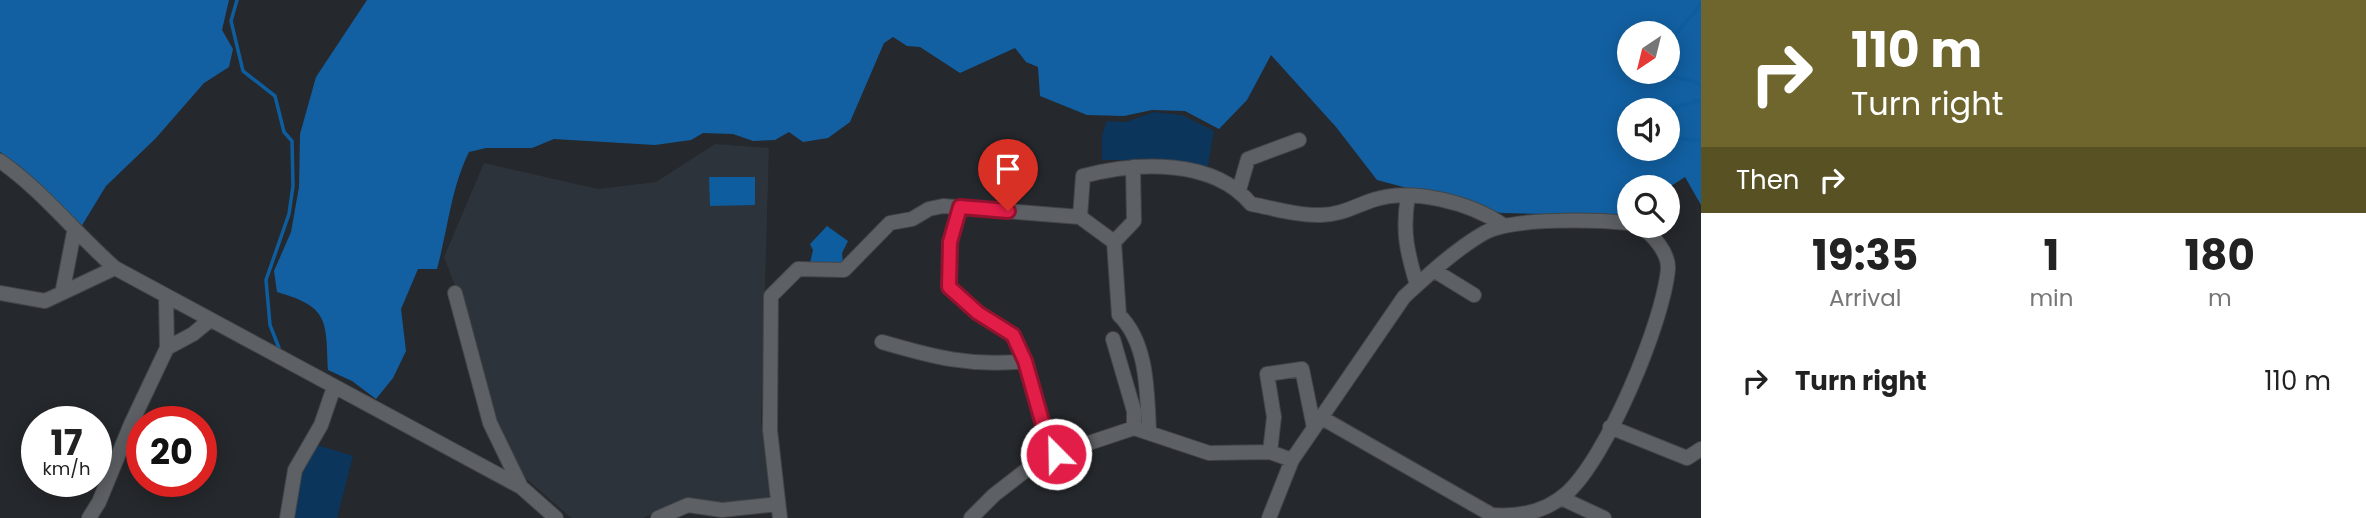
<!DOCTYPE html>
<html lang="en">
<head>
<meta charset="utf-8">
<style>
  body { margin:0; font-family:Poppins,sans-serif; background:#f2f2f2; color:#222; height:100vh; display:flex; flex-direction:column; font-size:26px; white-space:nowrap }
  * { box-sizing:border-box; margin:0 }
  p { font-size:23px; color:#767676 }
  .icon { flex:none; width:38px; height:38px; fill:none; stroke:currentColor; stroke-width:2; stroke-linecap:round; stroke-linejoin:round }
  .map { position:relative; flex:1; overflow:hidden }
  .details { display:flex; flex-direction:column; background:#fff; width:665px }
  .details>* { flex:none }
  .banner { background:#6e662c; color:#fff; overflow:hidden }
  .needle { width:46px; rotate:215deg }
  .buttons { position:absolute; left:1617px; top:21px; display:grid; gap:14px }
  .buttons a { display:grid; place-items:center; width:63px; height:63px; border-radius:50%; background:#fff; box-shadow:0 4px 18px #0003; font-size:35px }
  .speed { position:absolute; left:21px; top:406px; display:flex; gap:14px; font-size:35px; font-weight:700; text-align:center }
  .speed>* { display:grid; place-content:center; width:91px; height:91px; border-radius:50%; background:#fff; box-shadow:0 4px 18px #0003; line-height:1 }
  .speed small { font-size:18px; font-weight:400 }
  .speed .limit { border:10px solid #d22; background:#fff; color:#111 }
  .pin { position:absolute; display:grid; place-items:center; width:60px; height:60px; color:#fff; margin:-72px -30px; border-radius:50% 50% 50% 0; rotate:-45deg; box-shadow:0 0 7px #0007 }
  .pin .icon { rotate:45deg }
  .me { position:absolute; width:77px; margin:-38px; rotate:337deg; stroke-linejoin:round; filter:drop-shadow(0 0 5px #0008) }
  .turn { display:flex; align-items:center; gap:24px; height:147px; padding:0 35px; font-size:32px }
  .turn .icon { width:91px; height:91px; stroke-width:2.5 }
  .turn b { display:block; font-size:49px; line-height:60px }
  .then { display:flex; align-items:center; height:66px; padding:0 35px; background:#0003; gap:14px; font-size:26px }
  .eta { display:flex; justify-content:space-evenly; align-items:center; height:119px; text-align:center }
  .eta b { font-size:42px; font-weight:700; line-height:49px }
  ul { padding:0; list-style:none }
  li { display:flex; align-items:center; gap:21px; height:98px; padding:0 35px }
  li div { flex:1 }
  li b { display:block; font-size:26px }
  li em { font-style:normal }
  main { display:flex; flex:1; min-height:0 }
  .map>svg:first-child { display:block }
  .built { fill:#2c333b }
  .green { fill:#0c355b }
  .forest { fill:#1260a2; fill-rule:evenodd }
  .water { fill:#0d5d9f }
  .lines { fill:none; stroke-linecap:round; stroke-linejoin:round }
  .stream { stroke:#0d5d9f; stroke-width:3.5 }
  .minor-casing { stroke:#434547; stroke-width:16 }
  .minor { stroke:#5d6064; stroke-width:14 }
  .route-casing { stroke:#92132f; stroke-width:18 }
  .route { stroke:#e11d48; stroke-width:12 }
</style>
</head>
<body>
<main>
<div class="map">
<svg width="1701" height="518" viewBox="0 0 1701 518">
  <rect width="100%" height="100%" fill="#25282c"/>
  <!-- built -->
  <path class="built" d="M715 144 769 148 761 421 772 493 768 498 722 506 691 497 643 518H571L521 474 496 432 464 310 444 257 484 163 598 189 656 182Z"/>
  <!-- green -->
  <path class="green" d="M1154 112 1182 115 1214 131 1207 171 1170 160H1102V135L1107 121 1126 122Z
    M314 444 353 456 337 518H289L297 470Z"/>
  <!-- forest -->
  <path class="forest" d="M0 0H229L222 30 233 49 229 67 204 83 156 138 106 186 81 227 21 167 0 152Z
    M367 0H1701V205L1685 177 1668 188 1629 187V213L1625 216 1501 213 1377 180 1336 127 1271 55 1247 100 1219 129 1185 111 1152 110 1124 116 1087 115 1040 96 1038 67 1026 62 1015 48 960 73 920 47 907 46 893 37 884 43 850 122 828 138 803 142 789 132 775 140 753 141 733 134 703 133 691 140 655 145 554 139 532 148H486L469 152C451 188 448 229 437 269H418L401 309 406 351 393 378 376 399 352 381 328 370C326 320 329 307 277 292L274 271 291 232 299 187 300 134 316 77ZM1629 33H1668V72H1629ZM1629 110H1668V149H1629Z"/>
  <!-- water -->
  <path class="water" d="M709 177H755V205L710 206Z
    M827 226 848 241 842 253 843 264 810 263 813 250 810 244Z"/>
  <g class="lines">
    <!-- stream -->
    <path class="stream" d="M237 0 231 21 243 71 275 96 284 132 292 141 293 186 289 214 266 280 270 325 279 348
      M1668 44 1701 4
      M1665 72C1675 81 1690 77 1701 85
      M1666 110 1701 100
      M1668 132 1677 138 1701 141"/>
    <defs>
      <path id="minor" d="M0 161C43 191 75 233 115 268L521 487 556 518
        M1239 190 1248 159 1299 140
        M1668 195 1669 194
        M1408 196C1402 231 1407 252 1417 285
        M960 207 950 242 949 287 978 313 1013 335 1025 361 1047 439 1056 454
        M1080 217 1083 176C1136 162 1213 158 1251 204 1273 208 1298 216 1321 215 1340 215 1355 206 1373 200 1412 187 1471 203 1503 225
        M1114 242 1134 221 1133 167
        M1435 271 1474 295
        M63 289 74 232
        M0 293 45 301 115 268
        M455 293 490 423 521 487
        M1113 339 1134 411V428
        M882 342C933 357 971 367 1025 361
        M167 348 193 334 210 320
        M1322 418 1492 515C1519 517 1546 512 1567 493 1607 457 1663 323 1668 269 1669 253 1652 233 1639 226
        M1610 427 1687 458 1701 449
        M1270 452 1274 417 1267 374 1302 369 1314 428
        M1561 498 1604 518
        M89 518 99 502 131 424 167 348 166 297
        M287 518 295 470 321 425 334 387
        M658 518 688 505 722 510 778 504
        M780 518 770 430 771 296 798 269 844 270 890 223 912 219 929 209 943 206 1080 217 1114 242 1119 315C1148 343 1147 393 1149 431
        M971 518 994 495 1025 471 1056 454 1134 428 1209 453 1270 452 1292 460
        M1269 518 1292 460 1404 297C1428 275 1456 249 1484 233 1512 217 1596 220 1629 223"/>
    </defs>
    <!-- minor casing -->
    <use href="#minor" class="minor-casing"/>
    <!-- minor -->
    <use href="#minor" class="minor"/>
  </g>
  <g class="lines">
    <defs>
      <path id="route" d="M1008 211 960 207 950 242 949 287 978 313 1013 335 1025 361 1047 439 1056 454"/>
    </defs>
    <!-- route casing -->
    <use href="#route" class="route-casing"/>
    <!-- route -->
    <use href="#route" class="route"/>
  </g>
</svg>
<div class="buttons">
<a><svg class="needle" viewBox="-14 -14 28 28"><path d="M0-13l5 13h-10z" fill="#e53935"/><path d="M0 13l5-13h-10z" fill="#767676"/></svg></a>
<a><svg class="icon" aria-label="sound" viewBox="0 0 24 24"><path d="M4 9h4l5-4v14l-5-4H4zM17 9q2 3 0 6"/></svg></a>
<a><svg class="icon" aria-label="search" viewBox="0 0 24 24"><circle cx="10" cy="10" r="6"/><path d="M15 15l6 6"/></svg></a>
</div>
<div class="speed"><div>17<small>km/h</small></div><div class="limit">20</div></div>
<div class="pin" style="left:1008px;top:211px;background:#d93025"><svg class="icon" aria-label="arrive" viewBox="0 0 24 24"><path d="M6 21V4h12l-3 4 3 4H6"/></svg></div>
<svg class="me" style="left:1056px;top:454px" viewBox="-20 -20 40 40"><circle r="17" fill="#e11d48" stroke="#fff" stroke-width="3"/><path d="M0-11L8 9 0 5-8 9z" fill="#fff"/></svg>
</div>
<section class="details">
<div class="banner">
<div class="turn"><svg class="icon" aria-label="right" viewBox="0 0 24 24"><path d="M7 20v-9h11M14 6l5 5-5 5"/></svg><div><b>110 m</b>Turn right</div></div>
<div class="then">Then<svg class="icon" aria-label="right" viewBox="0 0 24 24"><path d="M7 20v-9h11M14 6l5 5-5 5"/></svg></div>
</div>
<div class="eta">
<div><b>19:35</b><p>Arrival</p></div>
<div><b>1</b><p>min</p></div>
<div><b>180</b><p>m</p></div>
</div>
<ul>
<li><svg class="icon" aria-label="right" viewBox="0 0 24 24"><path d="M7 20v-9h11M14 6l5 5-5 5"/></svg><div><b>Turn right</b></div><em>110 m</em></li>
</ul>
</section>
</main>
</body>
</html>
